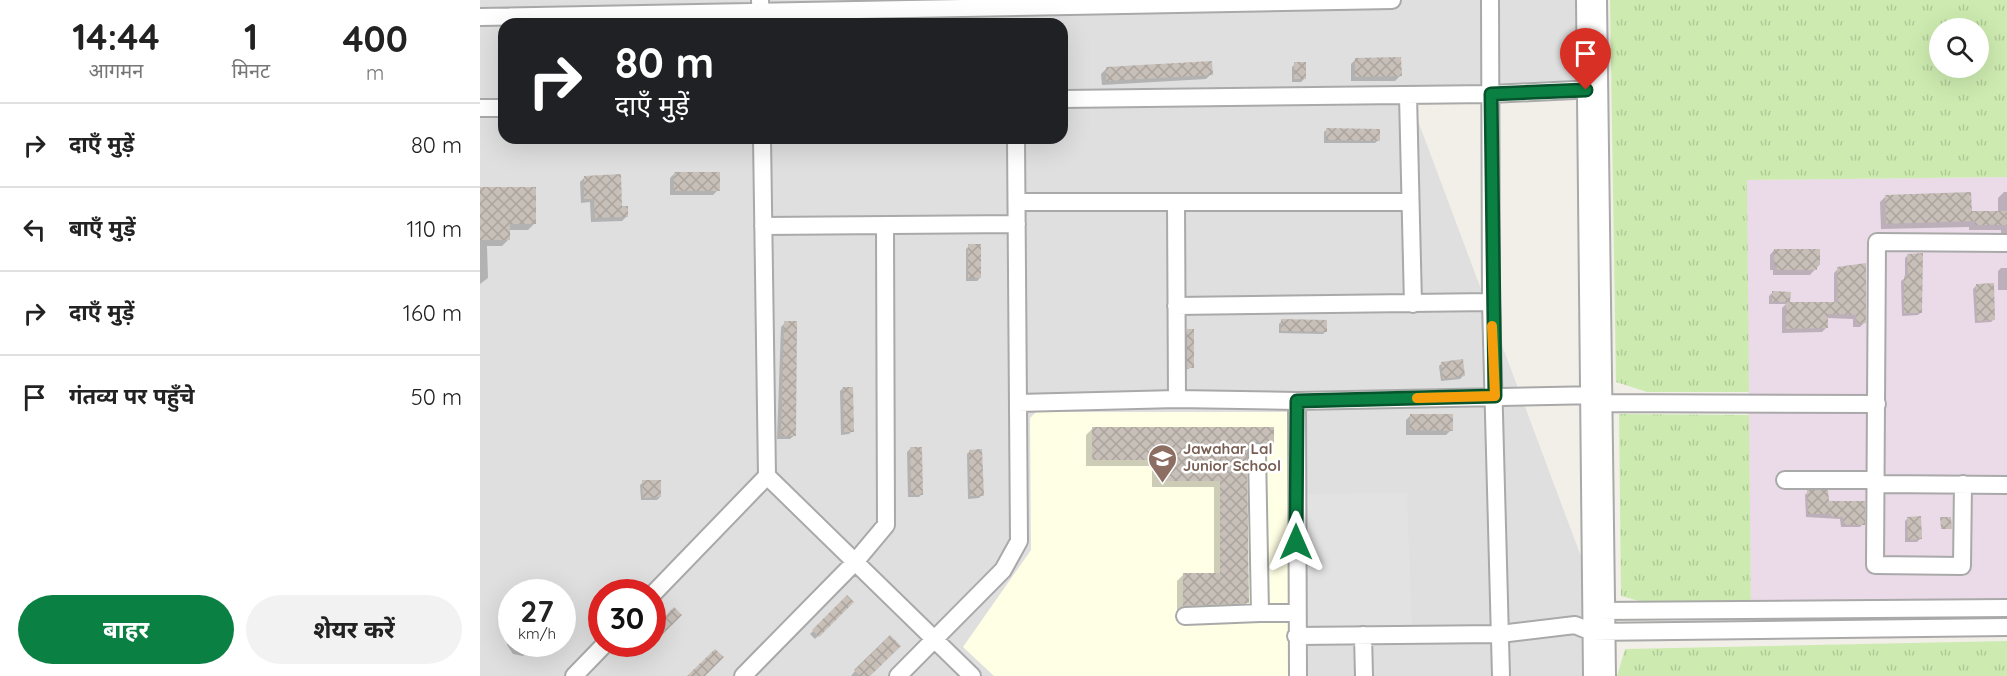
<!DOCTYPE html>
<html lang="hi">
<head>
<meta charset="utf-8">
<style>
  body { margin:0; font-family:Quicksand,"Noto Sans Devanagari",sans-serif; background:#f2f2f2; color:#222; height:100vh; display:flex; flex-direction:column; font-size:22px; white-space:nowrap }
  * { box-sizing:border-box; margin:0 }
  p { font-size:20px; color:#767676 }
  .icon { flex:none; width:33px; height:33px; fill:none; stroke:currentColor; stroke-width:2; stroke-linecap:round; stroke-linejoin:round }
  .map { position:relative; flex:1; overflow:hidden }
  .drawer { display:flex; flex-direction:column; background:#fff; width:480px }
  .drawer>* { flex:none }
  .hud { position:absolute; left:18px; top:18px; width:570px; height:126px; border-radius:18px; box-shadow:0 6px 24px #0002; background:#202124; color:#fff; overflow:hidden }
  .buttons { position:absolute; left:1449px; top:18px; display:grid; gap:12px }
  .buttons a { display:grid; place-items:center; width:60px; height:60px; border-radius:50%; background:#fff; box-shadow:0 6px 24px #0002; font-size:30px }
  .speed { position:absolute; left:18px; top:579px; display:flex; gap:12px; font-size:30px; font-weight:700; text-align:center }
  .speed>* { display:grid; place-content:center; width:78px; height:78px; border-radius:50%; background:#fff; box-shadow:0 6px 24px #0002; line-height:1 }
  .speed small { font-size:15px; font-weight:400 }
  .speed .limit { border:9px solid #d22; background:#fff; color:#111 }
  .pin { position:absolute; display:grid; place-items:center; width:51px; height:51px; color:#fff; margin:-62px -26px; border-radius:50% 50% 50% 0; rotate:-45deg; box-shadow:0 0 6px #0007 }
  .pin .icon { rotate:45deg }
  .me { position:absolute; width:66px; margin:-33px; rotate:0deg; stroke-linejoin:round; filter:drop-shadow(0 0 4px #0008) }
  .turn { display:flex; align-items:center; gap:21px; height:126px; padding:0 18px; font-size:27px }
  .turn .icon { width:78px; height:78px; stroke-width:2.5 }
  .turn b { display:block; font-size:42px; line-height:51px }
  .eta { display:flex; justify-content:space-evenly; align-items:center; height:102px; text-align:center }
  .eta b { font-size:36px; font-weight:700; line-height:42px }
  .cta { display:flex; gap:12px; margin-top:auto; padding:12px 18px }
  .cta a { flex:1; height:69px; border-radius:36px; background:#0b8043; color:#fff; font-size:24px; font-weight:700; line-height:69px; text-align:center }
  .cta a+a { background:#f2f2f2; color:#222 }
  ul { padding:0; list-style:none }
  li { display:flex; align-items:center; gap:18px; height:84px; padding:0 18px; border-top:2px solid #e0e0e0 }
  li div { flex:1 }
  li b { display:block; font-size:22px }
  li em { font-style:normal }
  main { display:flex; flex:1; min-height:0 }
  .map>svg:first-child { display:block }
  .residential { fill:#e0dfdf; fill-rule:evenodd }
  .industrial { fill:#ebdbe8 }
  .education { fill:#ffffe5 }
  .grass { fill:url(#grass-tufts); fill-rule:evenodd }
  .parking { fill:#e2e2e2 }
  .shadow { fill:#0003 }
  .building { fill:url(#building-cross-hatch) }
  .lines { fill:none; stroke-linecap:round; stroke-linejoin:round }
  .minor-casing { stroke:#a9a9a9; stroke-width:20 }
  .minor { stroke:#fff; stroke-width:16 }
  .route-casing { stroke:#07532c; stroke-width:15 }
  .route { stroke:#0b8043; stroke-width:10 }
  .slow { stroke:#f59e0b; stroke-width:10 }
  .labels { text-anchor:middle; stroke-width:5; stroke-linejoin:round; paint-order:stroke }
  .education-label { font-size:15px; font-weight:bold; fill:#785e54; stroke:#fff; text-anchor:start }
</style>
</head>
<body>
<main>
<section class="drawer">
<div class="eta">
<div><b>14:44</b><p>आगमन</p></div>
<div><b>1</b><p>मिनट</p></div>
<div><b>400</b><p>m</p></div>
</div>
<ul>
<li><svg class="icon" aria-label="right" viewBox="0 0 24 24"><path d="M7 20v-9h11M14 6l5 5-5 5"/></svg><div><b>दाएँ मुड़ें</b></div><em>80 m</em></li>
<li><svg class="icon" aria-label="left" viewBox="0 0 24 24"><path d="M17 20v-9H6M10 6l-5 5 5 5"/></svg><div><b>बाएँ मुड़ें</b></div><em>110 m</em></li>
<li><svg class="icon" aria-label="right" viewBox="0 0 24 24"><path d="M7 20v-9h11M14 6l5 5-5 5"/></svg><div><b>दाएँ मुड़ें</b></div><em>160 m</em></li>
<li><svg class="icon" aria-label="arrive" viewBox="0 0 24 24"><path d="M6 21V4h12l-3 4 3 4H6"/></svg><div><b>गंतव्य पर पहुँचे</b></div><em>50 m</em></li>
</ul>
<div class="cta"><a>बाहर</a><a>शेयर करें</a></div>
</section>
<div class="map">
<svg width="1527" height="676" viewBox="0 0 1527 676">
  <defs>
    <pattern id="grass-tufts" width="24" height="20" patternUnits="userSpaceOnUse" patternTransform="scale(1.5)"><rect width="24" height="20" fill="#cdebb0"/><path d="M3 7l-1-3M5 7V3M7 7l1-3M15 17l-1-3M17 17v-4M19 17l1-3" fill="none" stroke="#b0c997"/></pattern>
    <pattern id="building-cross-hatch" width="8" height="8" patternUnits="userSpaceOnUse" patternTransform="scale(1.5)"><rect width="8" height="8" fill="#c7bfb8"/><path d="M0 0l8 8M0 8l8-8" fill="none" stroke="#aba49e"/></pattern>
  </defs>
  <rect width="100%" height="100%" fill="#f2efe9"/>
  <!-- residential -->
  <path class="residential" d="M0 0H1104L1106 89 928 94 1124 618 1125 676H0ZM24 24H582V138H24ZM32 592H82V644H32ZM122 592H172V644H122Z"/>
  <!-- industrial -->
  <path class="industrial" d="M1527 177V600L1271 608 1266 180Z"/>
  <!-- education -->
  <path class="education" d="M556 412H814V676H514L483 647 551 550 550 418Z"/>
  <!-- grass -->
  <path class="grass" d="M1130 0H1527V177L1267 180 1269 392H1167L1136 382ZM1460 28H1498V68H1460Z
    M1139 414 1269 415 1271 608 1170 604 1141 596Z
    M1527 641V676H1137L1145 649Z"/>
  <!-- parking -->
  <path class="parking" d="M927 493 932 628 819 629 820 494Z"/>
  <!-- shadow -->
  <path class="shadow" d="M426 21V24H399L401 22Z
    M381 22V24H340L342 23Z
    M876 59 920 76 915 81H871V64Z
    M815 64 824 79 821 82H812V67Z
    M626 69 731 74 726 79 622 85 621 74Z
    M847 129 898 140 895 143H844V132Z
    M195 173 238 190 233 195H190V178Z
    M104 178 141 207 146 217 142 221 111 222 110 202 101 203 100 182Z
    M0 189 55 223 48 230H28V240L22 246H7L8 278 0 284Z
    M1524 192H1527V240L1521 238V230H1489V227L1401 229 1400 202 1406 196 1490 212H1518V198Z
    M489 246 500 278 497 281H486V249Z
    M1294 250 1339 265 1330 275H1293V270H1290V255Z
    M1428 255 1441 312 1438 315 1422 316 1421 281 1425 278V258Z
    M1521 268H1527V290H1518V271Z
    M1358 269 1384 323 1380 327H1373V319L1347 318V327L1342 332 1302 333V308L1306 304H1289V296L1292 293H1309L1306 304 1354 303V273Z
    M1496 286 1514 319 1511 322 1495 323 1493 289Z
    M802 321 846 331 843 334 799 333V324Z
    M305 323 315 435 310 439H297L301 327Z
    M708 331 713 367 705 370V334Z
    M962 363 983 376 980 379 961 381 959 366Z
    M363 388 372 431 369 434 361 435 360 391Z
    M931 415 971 430 966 435H926V420Z
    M792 428V444L786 451 767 448 768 602 761 609 697 612V581L703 575H734V487H672V466H606V435L612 429Z
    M430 449 442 494 439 497H428L427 452Z
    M490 451 502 495 499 498 488 499 487 454Z
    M163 482 180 497 177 500H161L160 485Z
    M1328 492 1347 503 1383 524 1380 527H1361L1360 519 1326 517 1325 495Z
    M1428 518 1440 539 1437 542H1425V521Z
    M367 597 372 602 335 639 330 634Z
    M32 632V644L58 645 43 656 33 654 27 645Z
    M163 644H172L167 648Z
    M375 671 388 676H371Z"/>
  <!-- building -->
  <path class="building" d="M921 57 922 76 875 77V58Z
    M732 61 733 75 626 81V67Z
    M814 62H826V79H814Z
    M846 128 900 129V141L846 140Z
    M194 172H240V191H194Z
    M141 174 142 206H148V217L115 218 114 199H104V176Z
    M0 187H56V224H30V240H0Z
    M1491 192 1492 211H1527V225H1495V221L1406 224 1405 195Z
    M488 244H501V278H488Z
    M1294 249H1340V265H1337V270H1297V266H1294Z
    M1443 253 1442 313H1424V276H1428L1427 254Z
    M1386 263V323L1377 324 1376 315 1348 314V328L1306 329V302H1358L1357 267Z
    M1514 283 1515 320 1497 321 1496 284Z
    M1292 291 1311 292 1310 302H1292Z
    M801 319 847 320V332L801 331Z
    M304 321H317L316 436H301Z
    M707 329H714V368H707Z
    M983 359 985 376 963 379 961 362Z
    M363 387H373L374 432H364Z
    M930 414H973V431L930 430Z
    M612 427H794V445L776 442 771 443 767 452 769 603 703 606V573H740V481H678V460H612Z
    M430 447H442L443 495H431Z
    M502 449 504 496H490L489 450Z
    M162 480H181V497L163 498Z
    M1327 490H1348L1349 501H1385V525H1364L1363 517H1351V514H1328Z
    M1441 516 1442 539 1428 540 1427 517Z
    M1460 517H1471L1472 529H1461Z
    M367 595 374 602 339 637 332 630Z
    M194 607 202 615 172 645V629Z
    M410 635 421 646 390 676H380L374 670Z
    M235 649 244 657 225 676H207Z"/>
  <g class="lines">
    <defs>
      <path id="minor" d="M280 0 281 24
        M1010 0 1011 302 1021 676
        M1105 0 1112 676
        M1118 0 1127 676
        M0 17 912 0
        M928 95 933 304
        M582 99 1011 94 1115 89
        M0 108H24
        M282 138 287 476 492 676
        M537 202H930
        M696 202 697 399
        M283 226 537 224
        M696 306 1011 302
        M817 401 818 676
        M538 403 697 399 817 401 1119 395
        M1113 403 1397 404
        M777 452 780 613H816
        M1305 480H1397
        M1397 484 1527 485
        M1483 484 1482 566 1395 565 1397 242 1527 243
        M172 595 287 476
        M1117 611 1527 608
        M705 616 780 613
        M883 635 884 676
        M816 636 1020 634 1095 625 1112 632 1527 627
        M94 676 125 644
        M263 676 375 562 406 525 405 226
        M418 676 523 570 539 541 536 138"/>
    </defs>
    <!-- minor casing -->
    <use href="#minor" class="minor-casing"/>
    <!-- minor -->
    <use href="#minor" class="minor"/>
  </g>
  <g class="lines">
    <defs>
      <path id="route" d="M816 542 817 401 1015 396 1011 94 1106 90"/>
    </defs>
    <!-- route casing -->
    <use href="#route" class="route-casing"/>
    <!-- route -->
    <use href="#route" class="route"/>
    <!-- slow -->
    <path class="slow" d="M937 398 1015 396 1012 326"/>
  </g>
  <!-- icons -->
  <defs>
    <symbol id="school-pin" viewBox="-11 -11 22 30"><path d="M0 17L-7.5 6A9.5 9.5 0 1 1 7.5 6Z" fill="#8d6e63" stroke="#fff"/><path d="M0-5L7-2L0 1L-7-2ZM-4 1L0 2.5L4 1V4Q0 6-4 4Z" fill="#fff"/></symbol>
  </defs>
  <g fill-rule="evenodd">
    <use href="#school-pin" x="666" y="442" width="33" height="45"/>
  </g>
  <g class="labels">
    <!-- education labels -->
    <g class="education-label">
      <text x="703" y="454">Jawahar Lal<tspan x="703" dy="17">Junior School</tspan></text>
    </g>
  </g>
</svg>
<div class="buttons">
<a><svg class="icon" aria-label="search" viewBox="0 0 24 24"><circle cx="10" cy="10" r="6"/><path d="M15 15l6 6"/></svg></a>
</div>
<div class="speed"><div>27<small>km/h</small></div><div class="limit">30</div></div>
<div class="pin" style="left:1106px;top:90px;background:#d93025"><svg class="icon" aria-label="arrive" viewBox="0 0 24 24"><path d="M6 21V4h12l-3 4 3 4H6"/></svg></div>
<svg class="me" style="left:816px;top:542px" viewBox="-20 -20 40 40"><path d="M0-17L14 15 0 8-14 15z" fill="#0b8043" stroke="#fff" stroke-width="4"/></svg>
<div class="hud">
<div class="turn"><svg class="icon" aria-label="right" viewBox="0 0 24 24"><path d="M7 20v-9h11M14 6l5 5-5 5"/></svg><div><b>80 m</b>दाएँ मुड़ें</div></div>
</div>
</div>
</main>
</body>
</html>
